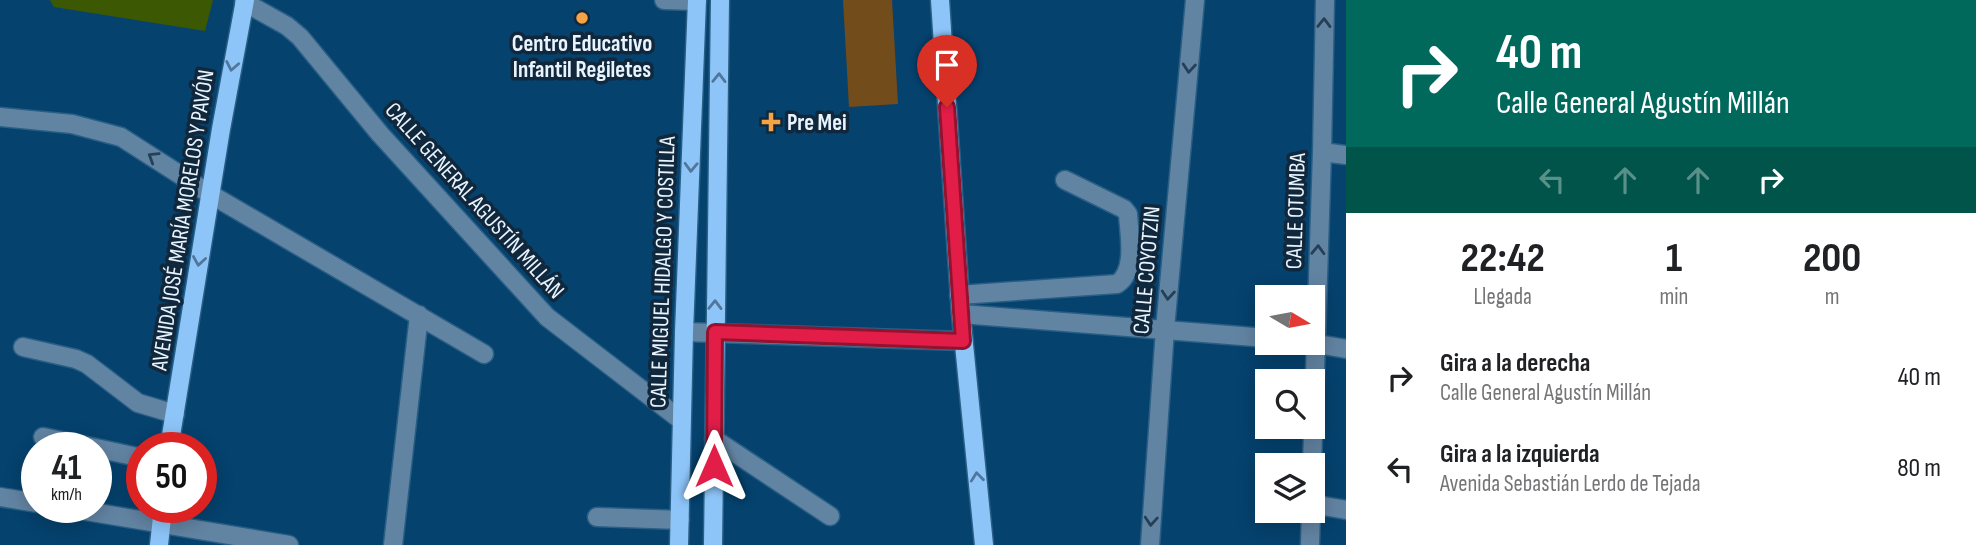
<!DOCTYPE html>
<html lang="es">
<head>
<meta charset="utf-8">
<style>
  body { margin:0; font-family:"Sofia Sans Condensed",sans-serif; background:#f2f2f2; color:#202124; height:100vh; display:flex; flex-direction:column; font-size:26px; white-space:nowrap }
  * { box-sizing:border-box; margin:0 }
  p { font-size:23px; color:#757577 }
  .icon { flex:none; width:38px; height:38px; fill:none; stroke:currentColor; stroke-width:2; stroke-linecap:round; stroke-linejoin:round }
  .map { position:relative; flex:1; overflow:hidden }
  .panel { display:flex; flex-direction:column; background:#fff; width:630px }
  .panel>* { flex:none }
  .hud { background:#00695c; color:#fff; overflow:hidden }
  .needle { width:46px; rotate:100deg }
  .tools { position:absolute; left:1255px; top:285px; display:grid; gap:14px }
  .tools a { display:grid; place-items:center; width:70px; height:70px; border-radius:0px; background:#fff; box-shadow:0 4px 18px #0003; font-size:35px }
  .speed { position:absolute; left:21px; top:432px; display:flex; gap:14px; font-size:35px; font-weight:700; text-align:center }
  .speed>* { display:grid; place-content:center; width:91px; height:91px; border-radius:50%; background:#fff; box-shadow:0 4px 18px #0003; line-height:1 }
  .speed small { font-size:18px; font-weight:400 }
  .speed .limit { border:10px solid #d22; background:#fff; color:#111 }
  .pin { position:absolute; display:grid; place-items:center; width:60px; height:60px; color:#fff; margin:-72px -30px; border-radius:50% 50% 50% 0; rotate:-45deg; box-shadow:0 0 7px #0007 }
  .pin .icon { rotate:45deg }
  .me { position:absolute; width:77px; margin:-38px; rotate:0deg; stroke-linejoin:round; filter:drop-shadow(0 0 5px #0008) }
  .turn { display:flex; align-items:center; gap:24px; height:147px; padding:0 35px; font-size:32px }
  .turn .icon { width:91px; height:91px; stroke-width:2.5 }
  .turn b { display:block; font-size:49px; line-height:60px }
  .lanes { display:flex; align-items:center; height:66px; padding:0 35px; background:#0003; justify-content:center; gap:35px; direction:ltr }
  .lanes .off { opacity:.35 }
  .eta { display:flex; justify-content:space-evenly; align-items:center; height:119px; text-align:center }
  .eta b { font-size:42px; font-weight:700; line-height:49px }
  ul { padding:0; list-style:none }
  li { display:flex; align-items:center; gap:21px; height:91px; padding:0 35px }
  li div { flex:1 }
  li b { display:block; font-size:26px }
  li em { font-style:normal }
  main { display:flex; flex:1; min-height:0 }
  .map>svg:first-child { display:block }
  .green { fill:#3d5803 }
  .building { fill:#734c1c }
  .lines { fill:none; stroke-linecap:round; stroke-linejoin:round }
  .minor-casing { stroke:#295e85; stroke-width:21 }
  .major-casing { stroke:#295e85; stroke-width:21 }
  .minor { stroke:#6284a3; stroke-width:18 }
  .major { stroke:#8ec5f9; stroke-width:18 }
  .oneway { stroke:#253f56 }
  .oneway2 { stroke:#50769a }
  .route-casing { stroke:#92132f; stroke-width:18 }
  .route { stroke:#e11d48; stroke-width:12 }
  .poi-dot { fill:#f4a444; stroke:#11283c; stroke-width:2.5 }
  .labels { text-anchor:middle; stroke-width:7; stroke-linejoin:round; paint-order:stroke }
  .poi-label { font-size:23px; font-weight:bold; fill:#e9f4ff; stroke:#11283c }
  .street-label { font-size:23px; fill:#e9f4ff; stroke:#11283c }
</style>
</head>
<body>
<main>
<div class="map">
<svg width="1346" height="545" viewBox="0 0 1346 545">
  <rect width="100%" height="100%" fill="#05426e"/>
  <!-- green -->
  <path class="green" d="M50 0H213L205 31 54 7Z"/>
  <!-- building -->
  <path class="building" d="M843 0H892L898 104 849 107Z"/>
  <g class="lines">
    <defs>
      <path id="minor" d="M664 0 697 1
        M244 2 287 26 300 37 380 134 547 317 681 420
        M0 117 72 124 121 137 210 194 484 354
        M1322 152 1346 155
        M959 295 1117 284C1137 271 1129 234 1128 214L1124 209 1065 180
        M961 314 1267 338
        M684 332 963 341
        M1312 343 1346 349
        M23 347 76 359 87 364 138 403 175 414
        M43 437 96 448
        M714 439 830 516
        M96 448 142 458
        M1312 466 1322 152 1325 0
        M0 497 37 503
        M1312 504 1346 510
        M68 508 289 545
        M597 517 680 520
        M393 545 419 315
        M1150 545 1165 329 1195 0
        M1310 545 1311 511"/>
      <path id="major" d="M940 0 961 314 984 545
        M169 448 221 129 245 0
        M159 545 163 508
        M679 545 684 332 697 0
        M713 545 720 0"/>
    </defs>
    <!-- minor casing -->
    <use href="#minor" class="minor-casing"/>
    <!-- major casing -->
    <use href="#major" class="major-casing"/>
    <!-- minor -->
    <use href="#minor" class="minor"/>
    <!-- major -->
    <use href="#major" class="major"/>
  </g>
  <!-- one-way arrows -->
  <defs><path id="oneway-chevron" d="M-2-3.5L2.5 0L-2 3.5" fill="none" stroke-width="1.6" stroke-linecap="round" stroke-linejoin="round" transform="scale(1.75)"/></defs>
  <g class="oneway">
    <use href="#oneway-chevron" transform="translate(1324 23) rotate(-89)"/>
    <use href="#oneway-chevron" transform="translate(1189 68) rotate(95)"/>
    <use href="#oneway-chevron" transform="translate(153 157) rotate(-148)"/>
    <use href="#oneway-chevron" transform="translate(1318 250) rotate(-88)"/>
    <use href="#oneway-chevron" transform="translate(1168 295) rotate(95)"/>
    <use href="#oneway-chevron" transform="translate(1151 521) rotate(94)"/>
  </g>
  <g class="oneway2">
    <use href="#oneway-chevron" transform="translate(232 66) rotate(101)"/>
    <use href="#oneway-chevron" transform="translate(719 78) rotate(-89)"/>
    <use href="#oneway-chevron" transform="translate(691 167) rotate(92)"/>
    <use href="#oneway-chevron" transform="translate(199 261) rotate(99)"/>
    <use href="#oneway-chevron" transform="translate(715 305) rotate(-89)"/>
    <use href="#oneway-chevron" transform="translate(977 477) rotate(-96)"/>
  </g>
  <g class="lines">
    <defs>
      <path id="route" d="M714 466 715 332 963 341 947 107"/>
    </defs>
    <!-- route casing -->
    <use href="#route" class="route-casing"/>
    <!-- route -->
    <use href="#route" class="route"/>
  </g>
  <!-- markers -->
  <g class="poi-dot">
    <circle cx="582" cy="18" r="7"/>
    <path d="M767.5 111.5h7v7h7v7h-7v7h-7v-7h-7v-7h7z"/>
  </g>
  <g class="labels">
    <!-- poi labels -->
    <g class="poi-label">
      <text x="582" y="51">Centro Educativo<tspan x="582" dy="26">Infantil Regiletes</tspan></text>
      <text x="787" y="130" text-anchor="start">Pre Mei</text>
    </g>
    <!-- street labels -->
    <g class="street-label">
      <text transform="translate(475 200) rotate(48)" y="8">CALLE GENERAL AGUSTÍN MILLÁN</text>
      <text transform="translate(1295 211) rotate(-88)" y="8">CALLE OTUMBA</text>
      <text transform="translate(182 220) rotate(-81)" y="8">AVENIDA JOSÉ MARÍA MORELOS Y PAVÓN</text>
      <text transform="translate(1146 270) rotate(-85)" y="8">CALLE COYOTZIN</text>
      <text transform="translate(662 272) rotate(-88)" y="8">CALLE MIGUEL HIDALGO Y COSTILLA</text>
    </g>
  </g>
</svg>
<div class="tools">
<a><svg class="needle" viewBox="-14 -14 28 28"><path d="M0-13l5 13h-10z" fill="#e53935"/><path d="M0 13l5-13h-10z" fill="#757577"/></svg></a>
<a><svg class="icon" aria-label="search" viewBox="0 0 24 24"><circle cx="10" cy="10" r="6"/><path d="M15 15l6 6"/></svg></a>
<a><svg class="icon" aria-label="layers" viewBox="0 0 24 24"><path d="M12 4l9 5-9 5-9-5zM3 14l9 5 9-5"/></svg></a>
</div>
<div class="speed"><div>41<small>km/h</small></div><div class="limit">50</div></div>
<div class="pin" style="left:947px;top:107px;background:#d93025"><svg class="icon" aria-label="arrive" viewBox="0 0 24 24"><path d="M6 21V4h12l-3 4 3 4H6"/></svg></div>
<svg class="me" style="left:714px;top:466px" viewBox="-20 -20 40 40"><path d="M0-17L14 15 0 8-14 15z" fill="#e11d48" stroke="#fff" stroke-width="4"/></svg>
</div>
<section class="panel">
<div class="hud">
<div class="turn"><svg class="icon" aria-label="right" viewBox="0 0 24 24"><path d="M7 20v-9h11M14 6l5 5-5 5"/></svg><div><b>40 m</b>Calle General Agustín Millán</div></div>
<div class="lanes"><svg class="icon off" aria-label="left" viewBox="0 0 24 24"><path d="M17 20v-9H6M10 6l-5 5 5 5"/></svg><svg class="icon off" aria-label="ahead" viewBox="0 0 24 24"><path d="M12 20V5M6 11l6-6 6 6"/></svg><svg class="icon off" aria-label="ahead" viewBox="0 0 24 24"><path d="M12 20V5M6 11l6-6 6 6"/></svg><svg class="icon" aria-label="right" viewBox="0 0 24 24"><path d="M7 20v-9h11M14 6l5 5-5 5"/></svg></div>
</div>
<div class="eta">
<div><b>22:42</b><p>Llegada</p></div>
<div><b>1</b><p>min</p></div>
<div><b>200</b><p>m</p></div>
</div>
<ul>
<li><svg class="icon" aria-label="right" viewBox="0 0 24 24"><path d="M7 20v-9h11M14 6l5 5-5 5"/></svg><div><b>Gira a la derecha</b><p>Calle General Agustín Millán</p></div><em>40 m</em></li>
<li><svg class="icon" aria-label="left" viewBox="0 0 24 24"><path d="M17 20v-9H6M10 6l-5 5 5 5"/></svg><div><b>Gira a la izquierda</b><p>Avenida Sebastián Lerdo de Tejada</p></div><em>80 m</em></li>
</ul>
</section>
</main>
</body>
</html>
